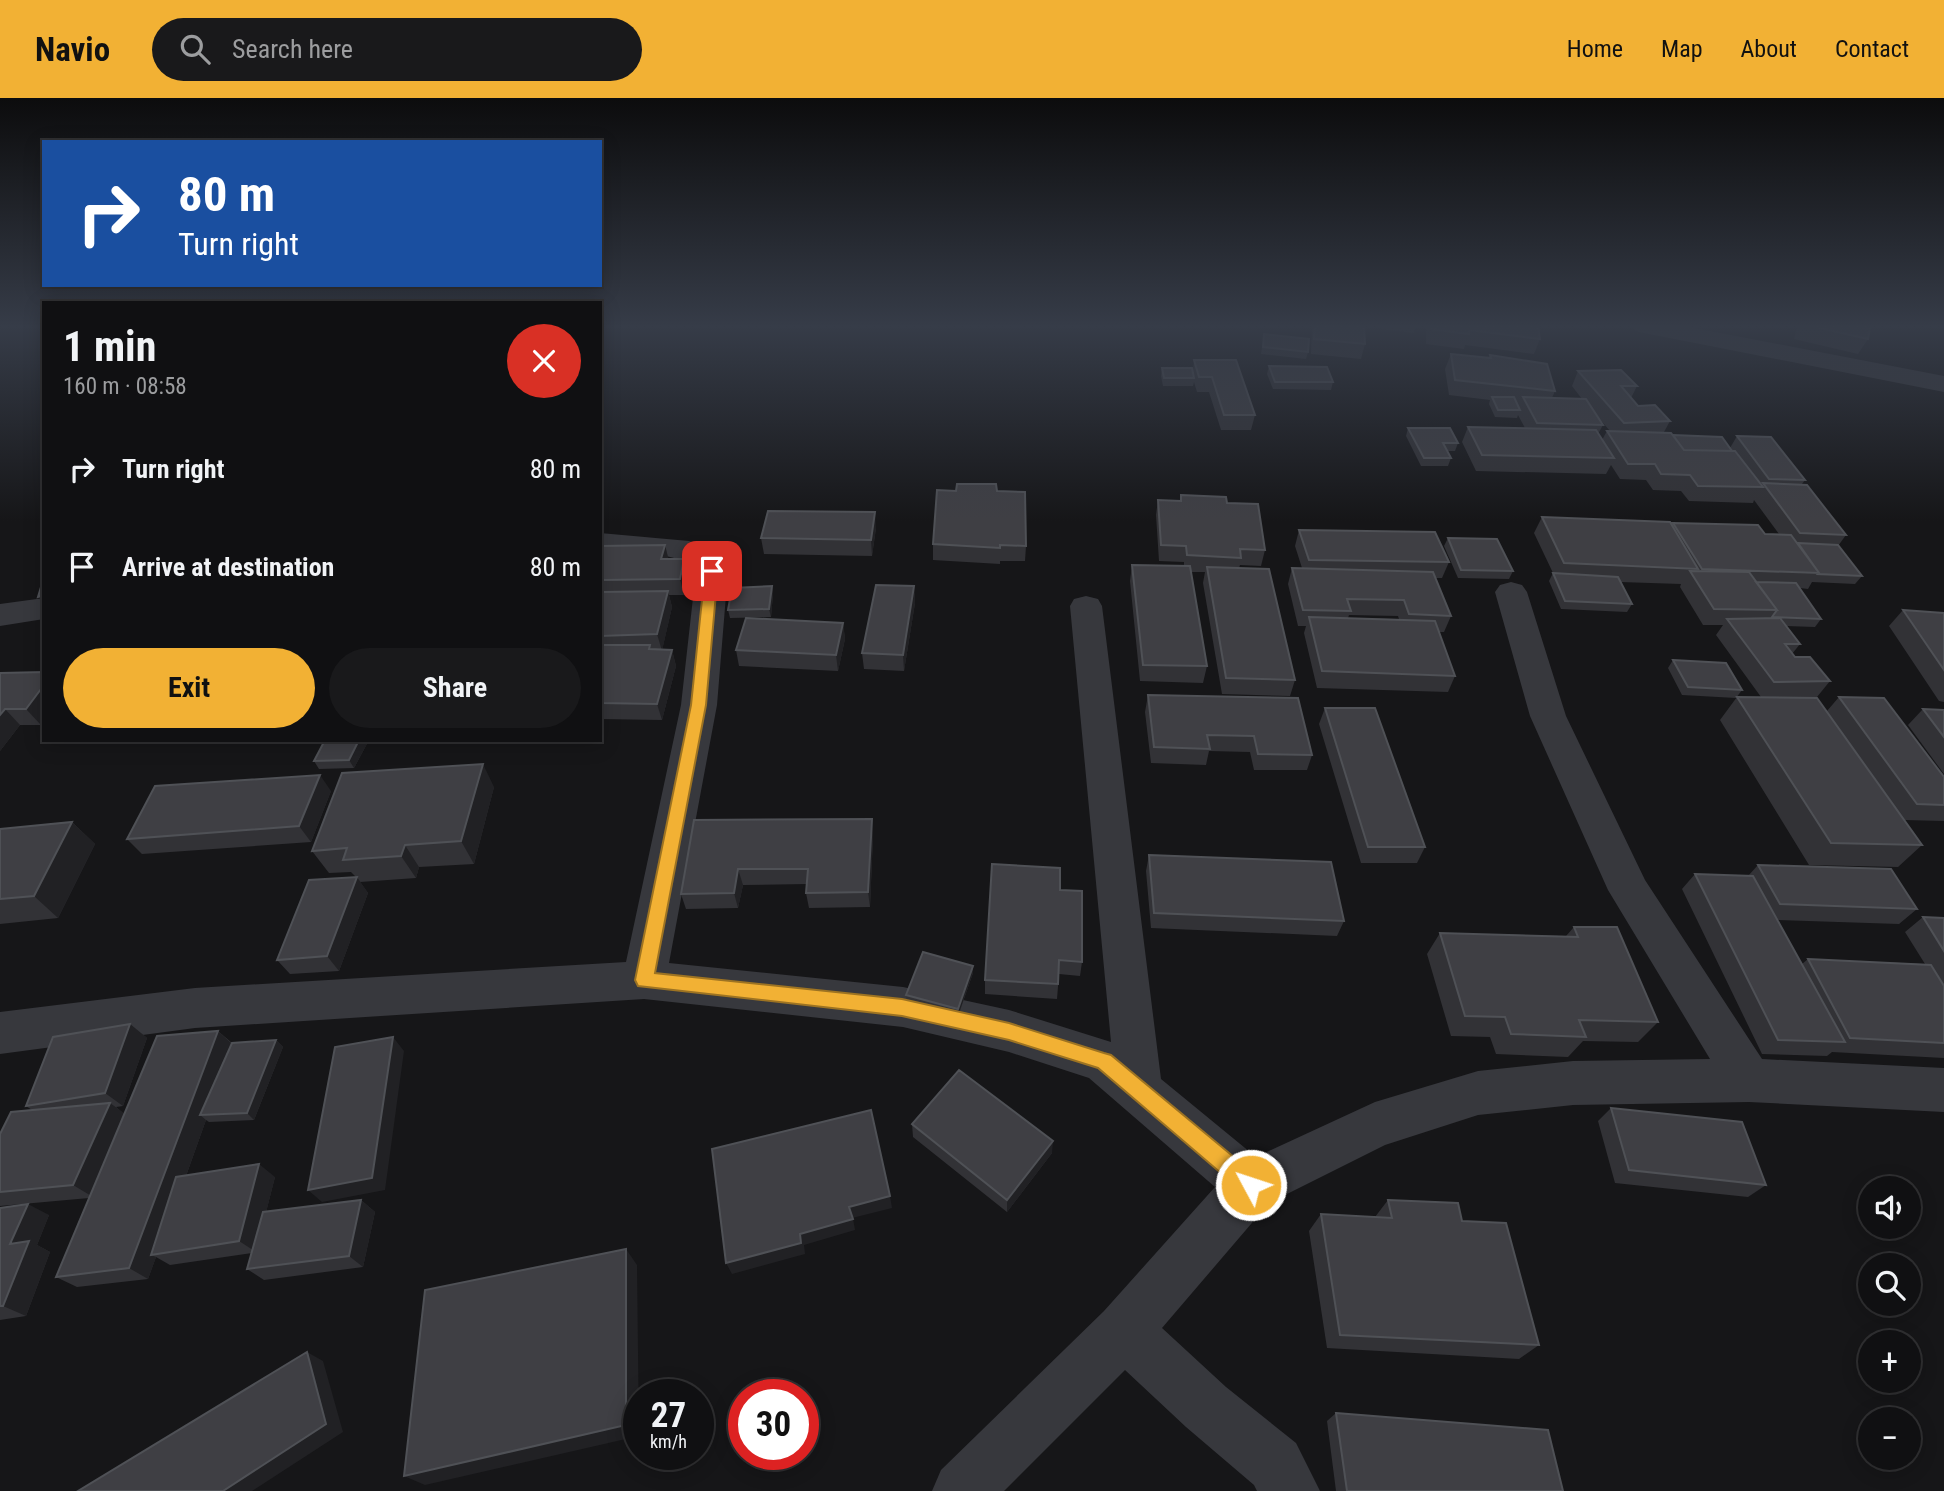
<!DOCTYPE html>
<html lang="en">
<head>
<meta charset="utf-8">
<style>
  body { margin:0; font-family:"Roboto Condensed",sans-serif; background:#19191b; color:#f1f3f6; height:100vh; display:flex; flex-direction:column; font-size:26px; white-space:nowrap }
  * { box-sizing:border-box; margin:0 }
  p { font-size:23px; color:#9c9d9f }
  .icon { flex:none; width:38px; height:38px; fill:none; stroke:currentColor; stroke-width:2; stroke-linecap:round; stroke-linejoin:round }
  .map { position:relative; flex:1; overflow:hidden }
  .side { position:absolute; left:42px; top:203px; width:560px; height:441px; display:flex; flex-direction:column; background:#101012; border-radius:0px; box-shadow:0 4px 18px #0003,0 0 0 2px #303032 }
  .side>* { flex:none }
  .top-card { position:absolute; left:42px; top:42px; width:560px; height:147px; border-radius:0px; box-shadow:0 4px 18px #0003,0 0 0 2px #303032; background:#1a4fa0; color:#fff; overflow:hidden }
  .tools { position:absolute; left:1858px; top:1078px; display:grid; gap:14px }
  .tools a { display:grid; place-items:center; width:63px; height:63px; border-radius:50%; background:#101012; box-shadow:0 4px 18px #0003,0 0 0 2px #303032; font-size:35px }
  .speed { position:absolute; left:623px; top:1281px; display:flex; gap:14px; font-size:35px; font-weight:700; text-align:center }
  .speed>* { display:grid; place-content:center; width:91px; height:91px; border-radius:50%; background:#101012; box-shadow:0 4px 18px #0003,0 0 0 2px #303032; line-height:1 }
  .speed small { font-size:18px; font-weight:400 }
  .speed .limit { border:10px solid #d22; background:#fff; color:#111 }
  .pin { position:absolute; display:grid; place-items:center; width:60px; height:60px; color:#fff; margin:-30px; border-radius:14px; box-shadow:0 4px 10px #0006 }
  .me { position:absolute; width:77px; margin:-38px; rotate:310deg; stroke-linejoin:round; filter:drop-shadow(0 0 5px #0008) }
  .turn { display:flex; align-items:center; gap:24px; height:147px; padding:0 21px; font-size:32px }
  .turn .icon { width:91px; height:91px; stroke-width:2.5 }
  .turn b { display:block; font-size:49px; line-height:60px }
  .round { display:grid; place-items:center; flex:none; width:74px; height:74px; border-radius:37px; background:#19191b }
  .summary { display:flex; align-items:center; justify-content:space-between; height:119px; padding:0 21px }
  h1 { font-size:42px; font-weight:700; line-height:52px }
  .action { display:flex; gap:14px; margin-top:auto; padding:14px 21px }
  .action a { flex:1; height:80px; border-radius:42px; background:#f2b134; color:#111; font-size:28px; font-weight:700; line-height:80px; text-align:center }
  .action a+a { background:#19191b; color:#f1f3f6 }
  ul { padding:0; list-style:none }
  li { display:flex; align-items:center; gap:21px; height:98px; padding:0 21px }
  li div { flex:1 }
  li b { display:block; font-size:26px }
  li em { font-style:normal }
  header { display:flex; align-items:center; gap:42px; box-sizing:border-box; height:98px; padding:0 35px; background:#f2b134; color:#111 }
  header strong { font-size:33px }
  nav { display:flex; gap:38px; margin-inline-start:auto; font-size:24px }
  .search { width:490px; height:63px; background:#19191b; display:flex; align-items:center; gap:18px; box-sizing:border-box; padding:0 24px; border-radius:38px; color:#9c9d9f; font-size:26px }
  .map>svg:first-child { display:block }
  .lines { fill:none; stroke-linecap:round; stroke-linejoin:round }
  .minor { fill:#37383d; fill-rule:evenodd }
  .wall { fill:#323236; fill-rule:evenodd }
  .shaded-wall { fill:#212124 }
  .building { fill:#3f3f44; stroke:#4f5156; stroke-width:2 }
  .route { fill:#f2b134; stroke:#9d7322; stroke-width:2 }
</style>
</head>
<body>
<header>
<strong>Navio</strong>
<div class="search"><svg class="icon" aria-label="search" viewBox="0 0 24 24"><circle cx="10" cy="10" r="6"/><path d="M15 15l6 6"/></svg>Search here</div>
<nav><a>Home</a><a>Map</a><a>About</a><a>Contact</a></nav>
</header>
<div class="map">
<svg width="1944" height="1393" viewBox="0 0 1944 1393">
  <rect width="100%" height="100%" fill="#161618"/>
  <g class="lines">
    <!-- minor -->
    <path class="minor" d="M1632 228H1684L1944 278V294L1644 235 1636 233Z
      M600 435 689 443 712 451 728 473 717 607 669 865 903 889 1009 912 1111 944 1070 508 1074 501 1086 498 1098 501 1102 508 1161 981 1256 1059 1375 1004 1478 973 1573 963 1710 961 1608 792 1530 618 1495 494 1500 487 1511 484 1522 487 1527 494 1566 618 1645 782 1762 961 1944 970V1014L1749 1004 1573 1007 1478 1017 1385 1047 1269 1105 1162 1230 1226 1289 1296 1345 1320 1393H1257L1254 1387 1186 1329 1125 1272 1004 1393H932L941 1372 1104 1213 1215 1089 1089 980 1009 954 903 929 644 901 195 930 0 956V914L195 890 626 864 681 607 696 473C681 452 626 455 600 453Z
      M44 500V521L0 528V506Z"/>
  </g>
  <!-- wall -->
  <path class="wall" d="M1312 228H1364L1365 246 1361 261 1311 256Z
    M1381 228H1416L1414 235 1381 231Z
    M1426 228H1538L1540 241 1534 256 1465 247 1464 251 1426 246Z
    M1797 228H1864L1868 241 1858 256 1794 241Z
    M1264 236 1308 254 1306 261 1261 256Z
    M1451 256 1489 260 1490 257 1555 293 1552 300 1582 301 1572 288 1578 273 1637 288 1631 300 1638 308 1670 323 1664 334 1730 350 1737 338 1805 382 1802 386 1846 437 1838 448 1862 478 1855 486 1812 484 1808 491 1800 490 1821 521 1815 529 1786 528 1800 546 1792 556 1795 559 1830 583 1817 599 1799 600 1827 613 1839 599 1944 679V723L1904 722 1922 747 1898 769 1809 767 1720 622 1737 599H1761L1716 537 1723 527H1703L1680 489 1681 486 1620 484 1632 506 1627 514 1561 511 1549 483 1553 475 1534 435 1542 419 1671 427 1673 425 1765 436H1779L1754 402 1753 405 1689 403 1681 393 1653 392 1646 382 1620 381 1611 367 1606 376 1476 373 1462 344 1468 329 1525 330 1518 317 1517 320 1495 319 1489 306 1490 302 1449 297 1445 271ZM1598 319 1610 333H1607L1602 342 1598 336 1603 327Z
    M1194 262 1255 317 1251 332H1221L1209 294H1197L1194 284 1193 288H1163L1161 278 1162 270 1193 273Z
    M1269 268 1333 284 1331 292 1273 291 1267 276Z
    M1408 330 1458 345 1455 353H1447L1451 360 1448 368H1421L1406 338Z
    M997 393 1026 448 1025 463H1000V466L933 462V446Z
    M1181 397 1227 405 1265 452 1261 468 1240 467 1239 470 1295 582 1290 598 1222 596 1203 485 1205 474H1191L1207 568 1203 585 1140 583 1130 483 1132 467 1184 468V464L1159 463 1156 417 1158 402 1180 403Z
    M876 430 872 458 764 456 761 440Z
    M1299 432 1449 464 1442 480H1435L1451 518 1444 534H1439L1455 578 1448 594 1317 590 1304 535 1306 528H1298L1288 486 1292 470H1302L1295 448ZM1349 517 1398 518 1399 521 1348 520Z
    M1448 440 1513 473 1509 481 1458 480 1444 448Z
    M665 447 668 461 688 477 684 497H669L672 509 662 552H672L676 568 662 622 600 621V503L601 498H600V448Z
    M772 488 773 496 771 519 730 520 728 512Z
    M914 488 915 505 904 573 864 571 862 555Z
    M1903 512 1944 515V604L1939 603 1889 528Z
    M843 525 845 541 838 573 739 568 736 552Z
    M1673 562 1742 592 1736 600 1682 597 1668 570Z
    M44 574V622L41 627H20L0 653V575Z
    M1148 597 1312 657 1307 672H1254L1250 654 1209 653 1206 667 1151 665 1145 614Z
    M1325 610 1425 749 1417 765H1361L1319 626Z
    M1923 611 1944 612V676L1908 627Z
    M325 642H369L354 670 319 671 314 663Z
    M494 689 474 766 419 769 416 780 360 784 368 795 339 873 290 876 277 862 356 779 351 774 329 775 312 753Z
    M331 693 311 744 142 756 127 741Z
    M694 722 873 737 870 809 809 810 806 795 807 786 743 787 738 810 686 811 681 796Z
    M72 724 95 746 58 820 0 826V731Z
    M1149 757 1344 823 1337 838 1151 830 1146 773Z
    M1758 767 1917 811 1899 826 1777 822 1802 866 1808 861 1925 866 1905 834 1923 819 1944 820V960L1832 954 1827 958 1762 956 1682 791 1695 776 1748 778Z
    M1060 792 1082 864 1080 878 1059 876 1057 901 985 896V882Z
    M1574 829 1658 924 1638 944 1583 943 1568 959 1496 956 1490 939 1451 938 1427 856 1440 835 1566 838Z
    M973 875 958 918 907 904 906 897Z
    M130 926 147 940 123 1008 116 1009 124 1016 218 933 232 945 276 942 283 949 254 1022 209 1024 206 1022 186 1078 275 1079 266 1114 361 1102 375 1114 363 1169 264 1182 247 1171 252 1155 170 1167 156 1159 148 1181 77 1189 56 1179 89 1100 0 1108V1036L32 1012 26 1008Z
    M1611 1010 1766 1087 1748 1099 1615 1085 1598 1023Z
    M912 1026 1052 1055 1007 1114 913 1039Z
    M1388 1102 1462 1123 1539 1247 1519 1261 1327 1250 1309 1133 1321 1116 1375 1119Z
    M0 1110 49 1117 37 1147 50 1154 26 1218 0 1222Z
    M1336 1315 1563 1393H1336L1327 1323Z"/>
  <!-- shaded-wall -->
  <path class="shaded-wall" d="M875 414 876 430 872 458 871 442Z
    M665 447 669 463 661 461Z
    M684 461 688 477 684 497 680 481Z
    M772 488 773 496 771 519 769 511Z
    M914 488 915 505 904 573 903 557Z
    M668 493 672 509 662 553 657 536Z
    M44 497V506L38 499Z
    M843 525 845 541 838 573 836 557Z
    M672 552 676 568 662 622 657 606Z
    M44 587V622L41 627 26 611Z
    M5 611 20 627 0 653V617Z
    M359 642H369L354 670 349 662Z
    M483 666 494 689 474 766 461 743Z
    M320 677 331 693 311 744 299 728Z
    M872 721 873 737 870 809 868 794Z
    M72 724 95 746 58 820 34 798Z
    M405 747 419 769 416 780 401 758Z
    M738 771 743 787 738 810 734 795Z
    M357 779 368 795 339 873 327 858Z
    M973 868V875L958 918V911Z
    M130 926 147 940 123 1008 105 995Z
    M218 933 233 947 200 1017 206 1022 158 1156 151 1157 156 1159 148 1181 129 1170Z
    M393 939 404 953 385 1092 322 1104 308 1092Z
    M276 942 283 949 254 1022 247 1015Z
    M110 1005 128 1018 93 1099 73 1087Z
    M1053 1043 1052 1055 1007 1114V1102Z
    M259 1066 275 1079 256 1154 239 1143Z
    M890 1098 892 1110 852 1120 849 1109Z
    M361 1102 375 1114 363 1169 349 1158Z
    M28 1106 49 1117 37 1147 50 1154 26 1218 3 1208 10 1146Z
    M853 1121 855 1132 804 1147 805 1156 732 1176 726 1165 800 1136Z
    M626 1151 637 1167 639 1338 425 1387 404 1378Z
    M307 1254 323 1263 343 1334 252 1393H223Z"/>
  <!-- building -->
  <path class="building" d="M1315 228H1364L1365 246 1314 241Z
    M1431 228H1538L1540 241 1469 232V236L1431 231Z
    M1811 228H1864L1870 230 1868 241Z
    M1264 236 1309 241 1308 254 1263 249Z
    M1451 256 1491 260 1490 257 1547 266 1555 293 1455 282Z
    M1194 262H1236L1255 317H1224L1212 279H1199Z
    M1269 268 1327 269 1333 284H1275Z
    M1162 270H1192L1194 280H1164Z
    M1621 272 1637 288H1621L1638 308 1655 307 1670 323 1624 325 1578 273Z
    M1492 299H1514L1520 312H1498Z
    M1523 299 1586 301 1603 327 1537 325Z
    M1468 329 1596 332 1614 360 1482 357Z
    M1408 330H1450L1458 345H1443L1451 360H1424Z
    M1607 333 1671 335 1684 352 1735 353 1763 389 1698 388 1690 377 1661 376 1655 366H1628Z
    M1673 337 1722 339 1732 353 1684 352Z
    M1737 338 1771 339 1805 382 1769 381Z
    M1763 385 1807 387 1846 437 1800 435Z
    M957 386H996L997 393 1025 394 1026 448 1000 447V450L933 446 937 392 956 393Z
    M1181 397 1226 399 1227 405 1258 406 1265 452 1240 451 1241 460 1187 457 1186 448 1161 447 1158 402 1181 403Z
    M768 413 875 414 871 442 761 440Z
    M1542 419 1670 424 1698 471 1564 465Z
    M1673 425 1758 427 1765 436 1791 437 1819 475 1702 471Z
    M1299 432 1435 434 1449 464 1309 462Z
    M1448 440 1497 441 1513 473 1461 472Z
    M1798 445 1838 447 1862 478 1818 476 1819 475Z
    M665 447 661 461H684L680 481 600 482V448Z
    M1132 467 1190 468 1207 568 1143 567Z
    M1207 469 1269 471 1295 582 1226 580Z
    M1292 470 1433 474 1451 518 1409 516 1404 502 1347 501 1351 513 1303 512Z
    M1690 473 1749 474 1777 512 1714 511Z
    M1553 475 1618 479 1632 506 1565 503Z
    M44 479V497L38 499Z
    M1756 484 1796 485 1821 521 1772 519 1777 512Z
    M876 487 914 488 903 557 862 555Z
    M772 488 769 511 728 512 732 490Z
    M668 493 657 536 600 538V503L602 494Z
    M1903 512 1944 515V572Z
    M1309 519 1435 523 1455 578 1322 573Z
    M746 520 843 525 836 557 736 552Z
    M1780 520 1800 546H1785L1795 559H1810L1830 583 1774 584 1727 521Z
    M600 547H650L649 551 672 552 657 606 600 605Z
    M1673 562 1726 565 1742 592 1688 589Z
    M44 574V587L26 611H5L0 617V575Z
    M1148 597 1298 600 1312 657 1258 656 1254 638 1207 637 1210 651 1154 649Z
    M1737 599 1817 600 1922 747 1831 745Z
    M1839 599 1884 600 1944 679V707L1917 706Z
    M1325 610H1375L1425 749H1368Z
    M1923 611 1944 612V639Z
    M325 642H359L349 662 314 663Z
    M483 666 461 743 405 747 401 758 343 762 347 750 312 753 342 675Z
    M320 677 299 728 127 741 155 688Z
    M872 721 868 794 806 795 808 771H738L734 795 681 796 694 722Z
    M72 724 34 798 0 801V731Z
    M1149 757 1331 764 1344 823 1154 815Z
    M992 766 1060 770V792L1082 793V864L1059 862 1058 886 985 882Z
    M1758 767 1891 771 1917 811 1780 806Z
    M1695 776 1753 778 1845 944 1778 942Z
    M357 779 327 858 277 862 309 782Z
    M1923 819 1944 820V853Z
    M1574 829H1617L1658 924 1579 922 1586 939 1511 936 1505 919 1465 918 1440 835 1578 839Z
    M923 854 973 868 958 911 906 897Z
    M1808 861 1931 867 1944 888V945L1850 940Z
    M130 926 105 995 26 1008 53 939Z
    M218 933 129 1170 56 1179 157 938Z
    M393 939 372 1080 308 1092 335 949Z
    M276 942 247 1015 200 1017 232 945Z
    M959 972 1053 1043 1007 1102 912 1026Z
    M110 1005 73 1087 0 1094V1036L11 1014Z
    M1611 1010 1742 1024 1766 1087 1629 1072Z
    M871 1012 890 1098 849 1109 853 1121 800 1136 801 1145 726 1165 712 1051Z
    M259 1066 239 1143 151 1157 176 1079Z
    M361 1102 349 1158 247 1171 263 1114Z
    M1388 1102 1458 1105 1462 1123 1506 1125 1539 1247 1340 1237 1321 1116 1392 1120Z
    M28 1106 10 1146 29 1143 3 1208H0V1110Z
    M626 1151V1327L404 1378 425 1192Z
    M307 1254 326 1326 223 1393H78Z
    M1336 1315 1548 1332 1563 1393H1347Z"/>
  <!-- sky -->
  <linearGradient id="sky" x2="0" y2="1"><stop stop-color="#0c0c0d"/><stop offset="0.54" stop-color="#363c48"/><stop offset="1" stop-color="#363c48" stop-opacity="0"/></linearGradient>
  <rect width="1944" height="423" fill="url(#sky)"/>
  <!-- route -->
  <path class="route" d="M712 469 718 473 706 607 655 875 902 901 1009 925 1104 955 1111 957 1258 1079 1261 1087 1258 1094 1251 1097 1243 1094 1098 970 1009 942 902 918 638 888 635 882 691 607 705 473Z"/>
</svg>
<div class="tools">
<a><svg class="icon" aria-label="sound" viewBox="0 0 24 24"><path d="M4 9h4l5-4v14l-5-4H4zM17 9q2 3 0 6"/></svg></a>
<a><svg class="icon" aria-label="search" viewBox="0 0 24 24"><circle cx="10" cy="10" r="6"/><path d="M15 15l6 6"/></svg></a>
<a>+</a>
<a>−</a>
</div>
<div class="speed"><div>27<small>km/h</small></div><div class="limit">30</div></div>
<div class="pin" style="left:712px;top:473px;background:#d93025"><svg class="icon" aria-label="arrive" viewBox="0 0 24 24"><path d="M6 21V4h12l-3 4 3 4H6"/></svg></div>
<svg class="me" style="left:1251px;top:1087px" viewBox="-20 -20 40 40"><circle r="17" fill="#f2b134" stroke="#fff" stroke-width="3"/><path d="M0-11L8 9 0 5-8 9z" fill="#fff"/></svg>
<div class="top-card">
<div class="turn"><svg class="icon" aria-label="right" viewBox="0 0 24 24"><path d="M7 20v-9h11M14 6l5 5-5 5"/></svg><div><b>80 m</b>Turn right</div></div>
</div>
<section class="side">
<div class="summary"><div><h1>1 min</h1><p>160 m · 08:58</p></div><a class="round" style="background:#d93025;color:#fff"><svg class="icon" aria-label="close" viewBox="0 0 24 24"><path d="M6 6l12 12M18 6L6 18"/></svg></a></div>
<ul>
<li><svg class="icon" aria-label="right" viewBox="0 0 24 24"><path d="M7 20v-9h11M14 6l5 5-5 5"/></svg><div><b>Turn right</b></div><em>80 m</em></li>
<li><svg class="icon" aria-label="arrive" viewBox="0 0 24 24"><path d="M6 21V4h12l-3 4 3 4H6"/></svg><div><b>Arrive at destination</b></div><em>80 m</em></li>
</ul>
<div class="action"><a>Exit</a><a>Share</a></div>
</section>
</div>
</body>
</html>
